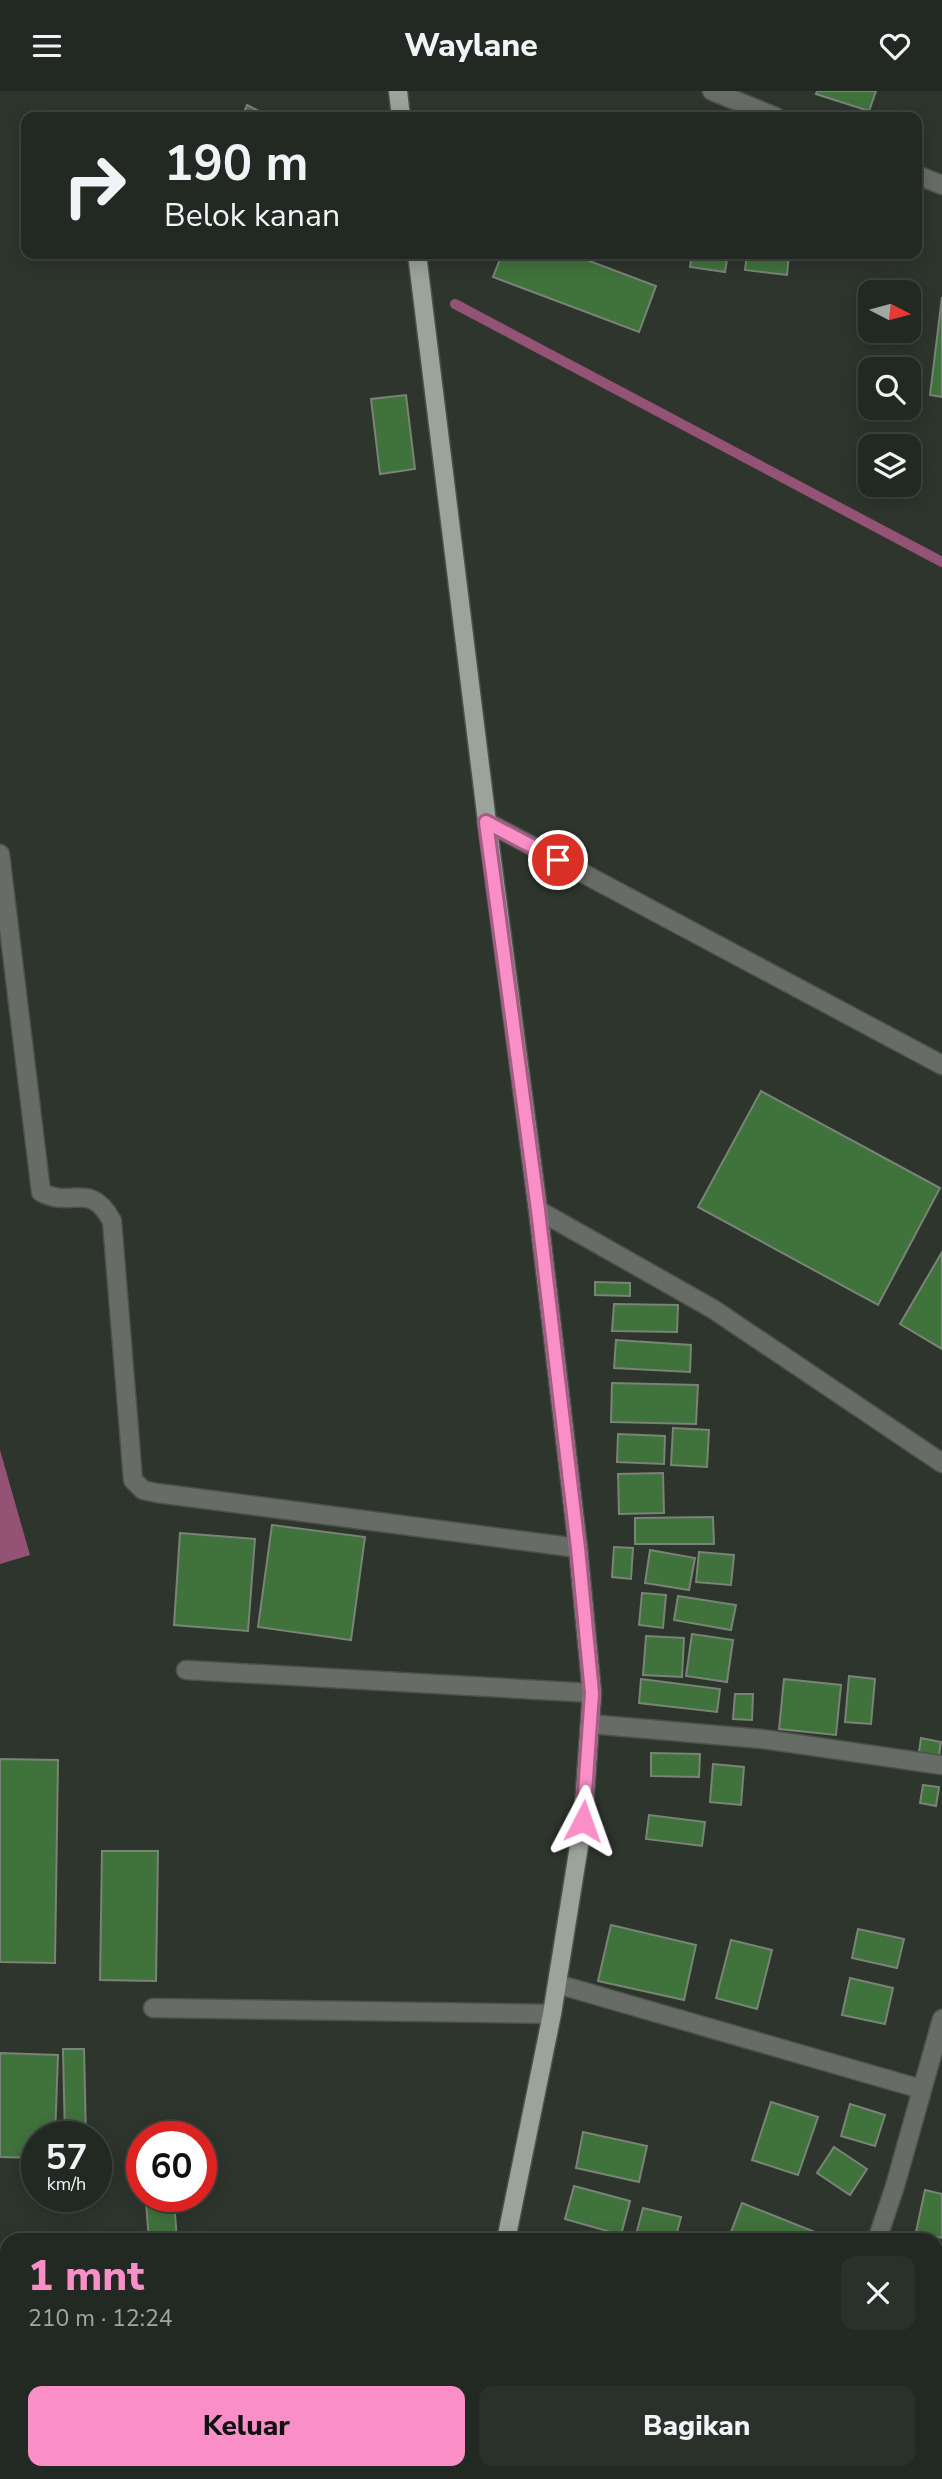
<!DOCTYPE html>
<html lang="id">
<head>
<meta charset="utf-8">
<style>
  body { margin:0; font-family:"Nunito Sans",sans-serif; background:#2a302a; color:#f1f3f6; height:100vh; display:flex; flex-direction:column; font-size:26px; white-space:nowrap }
  * { box-sizing:border-box; margin:0 }
  p { font-size:23px; color:#a2a6a5 }
  .icon { flex:none; width:38px; height:38px; fill:none; stroke:currentColor; stroke-width:2; stroke-linecap:round; stroke-linejoin:round }
  .map { position:relative; flex:1; overflow:hidden }
  .drawer { position:absolute; left:0px; top:2142px; width:943px; height:247px; display:flex; flex-direction:column; background:#222822; border-radius:21px 21px 0 0; box-shadow:0 4px 18px #0003,0 0 0 2px #3f4440 }
  .drawer>* { flex:none }
  .guide { position:absolute; left:21px; top:21px; width:901px; height:147px; border-radius:14px; box-shadow:0 4px 18px #0003,0 0 0 2px #3f4440; background:#222822; color:#f1f3f6; overflow:hidden }
  .needle { width:46px; rotate:96deg }
  .tools { position:absolute; left:858px; top:189px; display:grid; gap:14px }
  .tools a { display:grid; place-items:center; width:63px; height:63px; border-radius:14px; background:#222822; box-shadow:0 4px 18px #0003,0 0 0 2px #3f4440; font-size:35px }
  .speed { position:absolute; left:21px; top:2030px; display:flex; gap:14px; font-size:35px; font-weight:700; text-align:center }
  .speed>* { display:grid; place-content:center; width:91px; height:91px; border-radius:50%; background:#222822; box-shadow:0 4px 18px #0003,0 0 0 2px #3f4440; line-height:1 }
  .speed small { font-size:18px; font-weight:400 }
  .speed .limit { border:10px solid #d22; background:#fff; color:#111 }
  .pin { position:absolute; display:grid; place-items:center; width:60px; height:60px; color:#fff; margin:-30px; border:4px solid #fff; border-radius:50%; box-shadow:0 2px 7px #0007 }
  .me { position:absolute; width:77px; margin:-38px; rotate:4deg; stroke-linejoin:round; filter:drop-shadow(0 0 5px #0008) }
  .turn { display:flex; align-items:center; gap:24px; height:147px; padding:0 28px; font-size:32px }
  .turn .icon { width:91px; height:91px; stroke-width:2.5 }
  .turn b { display:block; font-size:49px; line-height:60px }
  .round { display:grid; place-items:center; flex:none; width:74px; height:74px; border-radius:14px; background:#2a302a }
  .overview { display:flex; align-items:center; justify-content:space-between; height:119px; padding:0 28px }
  h1 { font-size:42px; font-weight:800; line-height:52px; color:#fa8fc8 }
  .primary-button { display:flex; gap:14px; margin-top:auto; padding:14px 28px }
  .primary-button a { flex:1; height:80px; border-radius:14px; background:#fa8fc8; color:#111; font-size:28px; font-weight:800; line-height:80px; text-align:center }
  .primary-button a+a { background:#2a302a; color:#f1f3f6 }
  header { display:flex; justify-content:space-between; align-items:center; height:91px; padding:0 28px; background:#222822; font-size:32px; font-weight:800 }
  .map>svg:first-child { display:block }
  .water { fill:#945275 }
  .lines { fill:none; stroke-linecap:round; stroke-linejoin:round }
  .stream { stroke:#945275; stroke-width:10 }
  .building { fill:#40723c; stroke:#7a8378; stroke-width:2 }
  .lane-casing { stroke:#4c524b; stroke-width:21 }
  .street-casing { stroke:#4c524b; stroke-width:21 }
  .primary-casing { stroke:#4c524b; stroke-width:21 }
  .lane { stroke:#686c67; stroke-width:18 }
  .street { stroke:#686c67; stroke-width:18 }
  .primary { stroke:#9ba39a; stroke-width:18 }
  .route-casing { stroke:#a25d82; stroke-width:18 }
  .route { stroke:#fa8fc8; stroke-width:12 }
</style>
</head>
<body>
<header><svg class="icon" aria-label="menu" viewBox="0 0 24 24"><path d="M4 6h16M4 12h16M4 18h16"/></svg>Waylane<svg class="icon" aria-label="heart" viewBox="0 0 24 24"><path d="M12 20l-8-8c-3-5 5-10 8-4 3-6 11-1 8 4z"/></svg></header>
<div class="map">
<svg width="942" height="2388" viewBox="0 0 942 2388">
  <rect width="100%" height="100%" fill="#2e352d"/>
  <!-- water -->
  <path class="water" d="M0 1359 30 1464 0 1473Z"/>
  <g class="lines">
    <!-- stream -->
    <path class="stream" d="M455 213 942 471"/>
  </g>
  <!-- building -->
  <path class="building" d="M817 0H876L869 20 816 3Z
    M247 14 271 26H242Z
    M502 163H571L656 195 639 241 493 186Z
    M692 163H728L725 181 690 176Z
    M747 163H789L787 184 745 179Z
    M942 206V306L930 304Z
    M406 304 415 378 380 383 371 308Z
    M761 1000 940 1097 878 1214 698 1116Z
    M942 1161V1258L900 1233Z
    M595 1191 630 1192V1205L595 1204Z
    M614 1213 678 1214 677 1241 612 1240Z
    M616 1249 691 1254 690 1281 614 1277Z
    M612 1292 698 1294 696 1333 611 1331Z
    M673 1337 709 1339 707 1376 671 1374Z
    M618 1343 665 1345 664 1373 617 1371Z
    M663 1382 664 1422 619 1423 618 1383Z
    M713 1426 714 1453H635V1427Z
    M272 1434 365 1446 351 1549 258 1536Z
    M180 1442 255 1448 248 1540 174 1534Z
    M614 1456 633 1457 631 1488 612 1486Z
    M650 1459 695 1467 689 1499 645 1492Z
    M699 1461 734 1464 731 1494 696 1491Z
    M642 1502 666 1504 663 1537 639 1534Z
    M678 1505 736 1514 731 1539 674 1529Z
    M692 1543 733 1549 727 1591 686 1585Z
    M646 1545 684 1547 682 1586 643 1584Z
    M849 1585 875 1588 871 1633 845 1631Z
    M641 1588 720 1598 717 1621 639 1612Z
    M784 1588 841 1594 836 1644 779 1638Z
    M735 1603H753L752 1629 733 1628Z
    M921 1647 941 1651 938 1671 918 1668Z
    M651 1662 700 1663 699 1686 651 1685Z
    M0 1668 58 1669 55 1872 0 1871Z
    M713 1673 744 1676 741 1714 710 1711Z
    M923 1694 939 1696 936 1715 920 1712Z
    M649 1724 705 1731 702 1755 646 1748Z
    M102 1760H158L156 1890 100 1889Z
    M611 1834 696 1854 684 1909 598 1890Z
    M858 1838 904 1848 897 1877 852 1867Z
    M731 1849 772 1859 757 1918 716 1907Z
    M850 1887 893 1897 885 1933 842 1924Z
    M63 1958H84L86 2046H65Z
    M0 1962 58 1964 55 2046H37V2067L0 2066Z
    M771 2011 818 2026 798 2084 752 2069Z
    M850 2013 885 2024 875 2055 841 2045Z
    M583 2041 647 2055 639 2091 576 2077Z
    M834 2056 867 2078 850 2104 817 2082Z
    M574 2095 630 2110 621 2144 565 2128Z
    M925 2099 942 2103V2147L916 2141Z
    M174 2110 177 2149H149L146 2112Z
    M742 2112 815 2141 812 2149H728Z
    M643 2117 681 2126 675 2149H655L636 2144Z
    M936 2227 942 2229V2274L936 2273Z
    M542 2382H562L594 2388H541Z
    M631 2382H700L697 2388H648Z
    M714 2382H761L759 2388H712Z
    M873 2382H936L934 2388H872Z"/>
  <g class="lines">
    <defs>
      <path id="lane" d="M487 731 942 974
        M0 763 41 1101C71 1118 90 1089 112 1130L133 1389 143 1399 157 1402 578 1457
        M186 1579 592 1602
        M153 1917 552 1923"/>
      <path id="street" d="M712 0 776 26
        M917 84 942 94
        M538 1119 713 1218 942 1372
        M590 1633 762 1648 942 1674
        M557 1893 921 1998
        M877 2149 895 2095 942 1928
        M936 2310 942 2313
        M798 2388 800 2382"/>
      <path id="primary" d="M398 0 401 26
        M417 163 487 731 538 1119 578 1457 592 1602 583 1730 552 1923 506 2149
        M457 2388 458 2382"/>
    </defs>
    <!-- lane casing -->
    <use href="#lane" class="lane-casing"/>
    <!-- street casing -->
    <use href="#street" class="street-casing"/>
    <!-- primary casing -->
    <use href="#primary" class="primary-casing"/>
    <!-- lane -->
    <use href="#lane" class="lane"/>
    <!-- street -->
    <use href="#street" class="street"/>
    <!-- primary -->
    <use href="#primary" class="primary"/>
  </g>
  <g class="lines">
    <defs>
      <path id="route" d="M558 769 486 731 538 1119 578 1457 592 1602 583 1730"/>
    </defs>
    <!-- route casing -->
    <use href="#route" class="route-casing"/>
    <!-- route -->
    <use href="#route" class="route"/>
  </g>
</svg>
<div class="tools">
<a><svg class="needle" viewBox="-14 -14 28 28"><path d="M0-13l5 13h-10z" fill="#e53935"/><path d="M0 13l5-13h-10z" fill="#a2a6a5"/></svg></a>
<a><svg class="icon" aria-label="search" viewBox="0 0 24 24"><circle cx="10" cy="10" r="6"/><path d="M15 15l6 6"/></svg></a>
<a><svg class="icon" aria-label="layers" viewBox="0 0 24 24"><path d="M12 4l9 5-9 5-9-5zM3 14l9 5 9-5"/></svg></a>
</div>
<div class="speed"><div>57<small>km/h</small></div><div class="limit">60</div></div>
<div class="pin" style="left:558px;top:769px;background:#d93025"><svg class="icon" aria-label="arrive" viewBox="0 0 24 24"><path d="M6 21V4h12l-3 4 3 4H6"/></svg></div>
<svg class="me" style="left:583px;top:1730px" viewBox="-20 -20 40 40"><path d="M0-17L14 15 0 8-14 15z" fill="#fa8fc8" stroke="#fff" stroke-width="4"/></svg>
<div class="guide">
<div class="turn"><svg class="icon" aria-label="right" viewBox="0 0 24 24"><path d="M7 20v-9h11M14 6l5 5-5 5"/></svg><div><b>190 m</b>Belok kanan</div></div>
</div>
<section class="drawer">
<div class="overview"><div><h1>1 mnt</h1><p>210 m · 12:24</p></div><a class="round"><svg class="icon" aria-label="close" viewBox="0 0 24 24"><path d="M6 6l12 12M18 6L6 18"/></svg></a></div>
<div class="primary-button"><a>Keluar</a><a>Bagikan</a></div>
</section>
</div>
</body>
</html>
